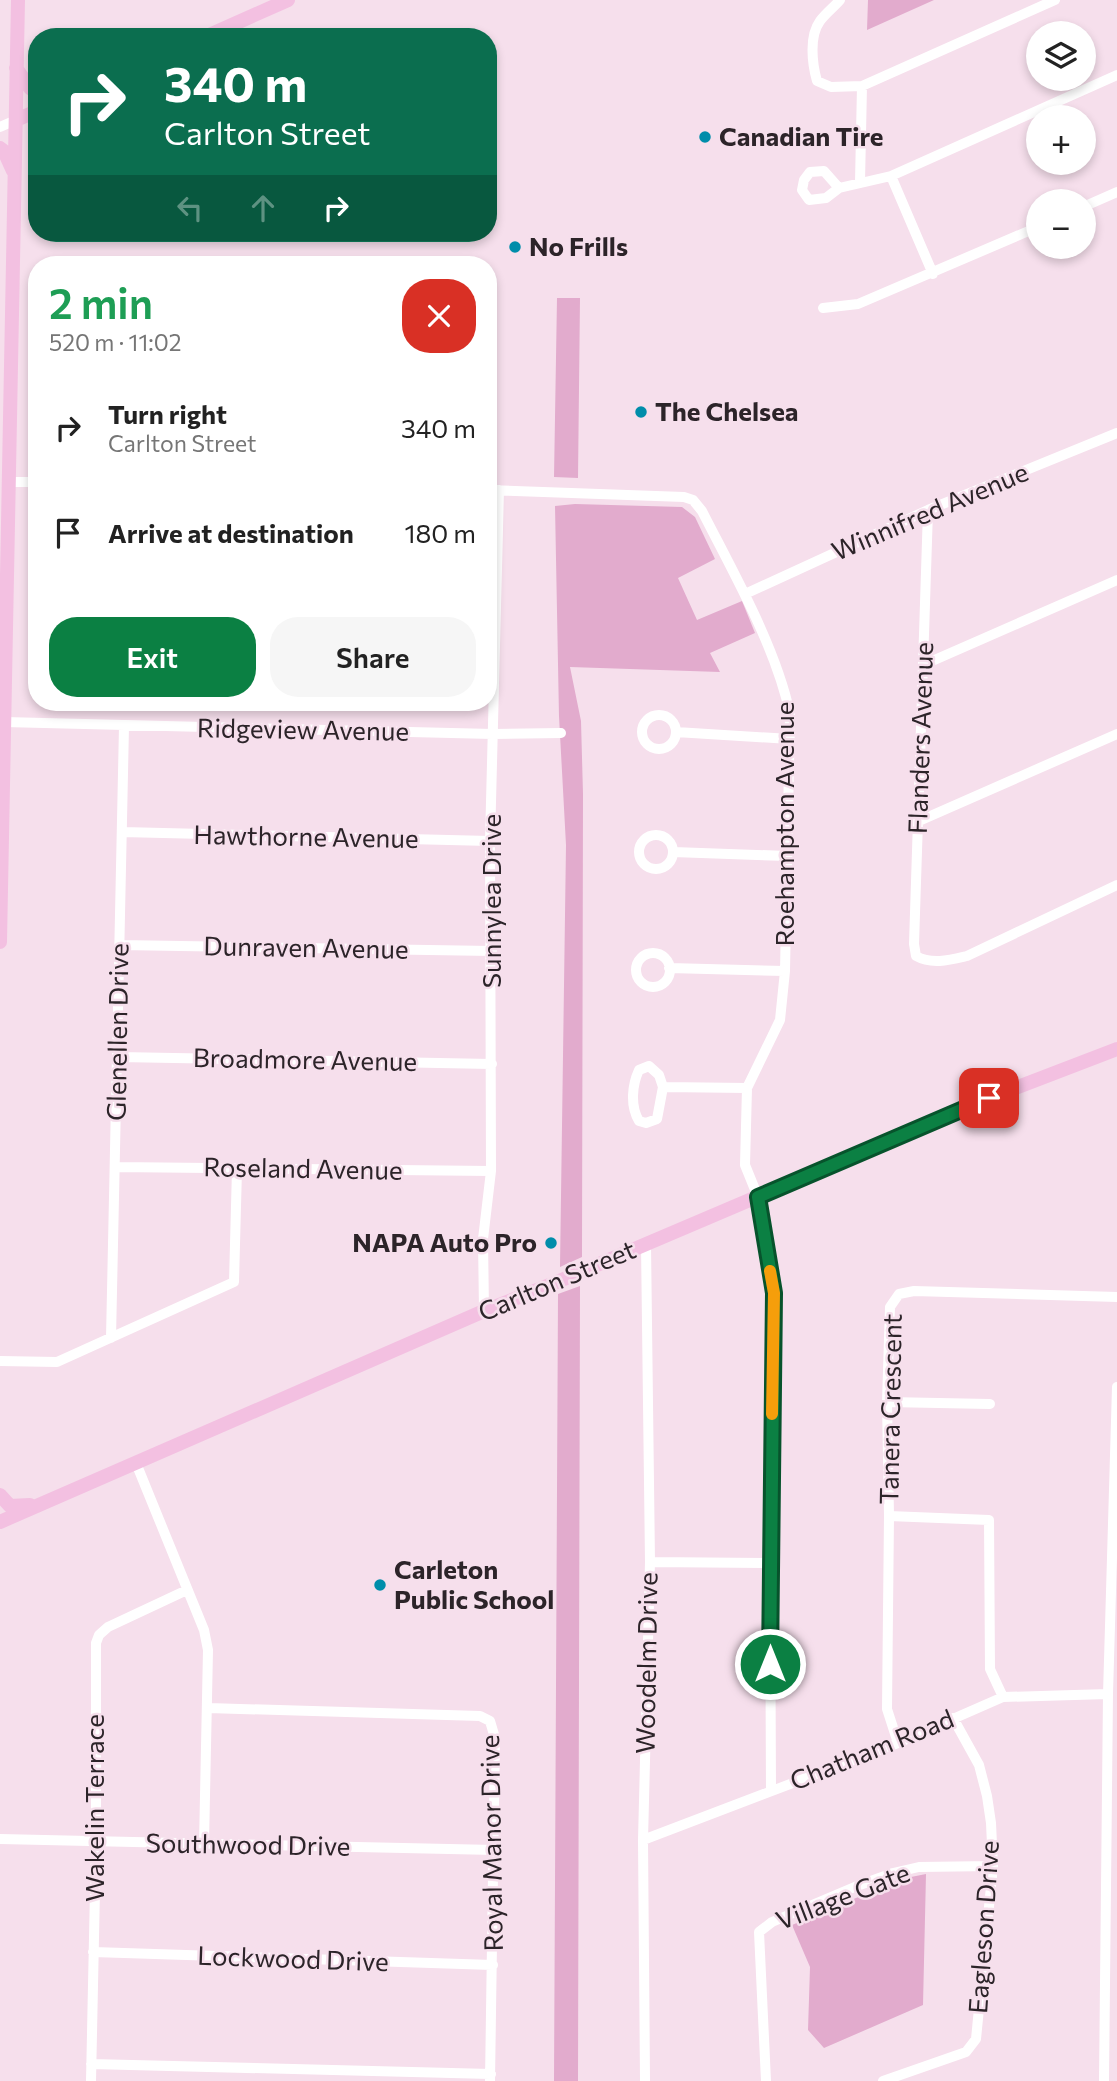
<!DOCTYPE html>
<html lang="en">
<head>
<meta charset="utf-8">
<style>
  body { margin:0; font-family:Commissioner,sans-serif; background:#f6f6f6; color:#222; height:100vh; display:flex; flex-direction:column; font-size:26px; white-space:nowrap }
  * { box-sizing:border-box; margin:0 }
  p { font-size:23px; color:#767676 }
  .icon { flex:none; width:38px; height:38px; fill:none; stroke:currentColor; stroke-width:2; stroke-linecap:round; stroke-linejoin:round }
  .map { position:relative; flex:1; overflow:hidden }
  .panel { position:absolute; left:28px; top:256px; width:469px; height:455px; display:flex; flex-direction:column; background:#fff; border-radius:28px; box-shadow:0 4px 10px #0003 }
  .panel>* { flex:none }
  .top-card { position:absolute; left:28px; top:28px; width:469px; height:214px; border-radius:28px; box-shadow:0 4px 10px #0003; background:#0b6e4f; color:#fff; overflow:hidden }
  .controls { position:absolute; left:1026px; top:21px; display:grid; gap:14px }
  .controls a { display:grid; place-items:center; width:70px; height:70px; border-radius:50%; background:#fff; box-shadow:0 4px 10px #0003; font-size:35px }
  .pin { position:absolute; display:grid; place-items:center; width:60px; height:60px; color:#fff; margin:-30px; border-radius:14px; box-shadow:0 4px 10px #0006 }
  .me { position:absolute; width:77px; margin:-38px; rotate:0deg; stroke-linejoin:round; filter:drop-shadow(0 0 5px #0008) }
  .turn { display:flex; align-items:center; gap:24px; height:147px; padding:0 21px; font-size:32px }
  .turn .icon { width:91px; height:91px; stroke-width:2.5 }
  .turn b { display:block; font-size:49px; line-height:60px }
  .lanes { display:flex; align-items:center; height:66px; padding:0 21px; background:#0003; justify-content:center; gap:35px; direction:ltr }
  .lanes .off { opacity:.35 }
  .round { display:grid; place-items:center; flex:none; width:74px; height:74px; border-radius:28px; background:#f6f6f6 }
  .summary { display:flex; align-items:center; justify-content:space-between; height:119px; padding:0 21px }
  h1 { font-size:42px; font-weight:600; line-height:52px; color:#1e9e55 }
  .button { display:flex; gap:14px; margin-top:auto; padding:14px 21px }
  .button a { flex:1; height:80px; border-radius:28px; background:#0b8043; color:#fff; font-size:28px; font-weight:600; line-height:80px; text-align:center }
  .button a+a { background:#f6f6f6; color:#222 }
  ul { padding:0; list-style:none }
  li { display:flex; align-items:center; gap:21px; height:105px; padding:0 21px }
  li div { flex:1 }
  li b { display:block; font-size:26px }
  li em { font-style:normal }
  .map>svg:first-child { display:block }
  .green { fill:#e2abcd }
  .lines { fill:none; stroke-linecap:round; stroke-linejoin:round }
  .minor { stroke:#fff; stroke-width:10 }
  .major { stroke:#f3c0e1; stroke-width:14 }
  .route-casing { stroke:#07532c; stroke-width:18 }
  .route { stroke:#0b8043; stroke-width:12 }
  .slow { stroke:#f59e0b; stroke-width:12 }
  .poi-dot { fill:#008daa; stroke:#f6dfec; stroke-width:2.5 }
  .labels { text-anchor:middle; stroke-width:5; stroke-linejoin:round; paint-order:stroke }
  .poi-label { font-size:26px; font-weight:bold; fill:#2c2429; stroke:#f6dfec; text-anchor:start }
  .street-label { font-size:26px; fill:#2c2429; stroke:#f6dfec }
</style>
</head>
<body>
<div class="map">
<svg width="1117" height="2081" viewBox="0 0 1117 2081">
  <rect width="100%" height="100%" fill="#f6dfec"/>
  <!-- green -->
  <path class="green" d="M868 0H934L867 30Z
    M557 298H580L578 478 554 477Z
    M575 504 682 507 695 517 715 559 678 578 697 620 742 601 755 633 710 653 720 672 570 667 581 721 583 794 582 1257 560 1267 566 845 559 716 555 506Z
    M580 1286 578 2081H554L558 1294Z
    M926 1874 923 2005 824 2048 808 2030 810 1967 792 1925 901 1879Z"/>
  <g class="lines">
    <!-- minor -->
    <path class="minor" d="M840 0C834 7 826 13 820 21 809 36 812 63 817 81L831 87 862 86 1055 0
      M0 127 16 120
      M891 176 933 274
      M860 182 862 86
      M839 188 824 171 810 172 804 180 802 190 809 200 826 198 839 188 891 176 1117 75
      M1083 207 1117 192
      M823 308 858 304 1038 227
      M9 482H37
      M488 490 684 497 693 500 702 511C733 572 776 647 790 714L785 971 780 1020 747 1088 745 1165 758 1197 774 1293 770 1563 771 1791
      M928 510 914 944 916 956C932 965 950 960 967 956L1117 885
      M745 594 928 510 1117 433
      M923 665 1117 580
      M642 732a17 17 0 1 1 34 0a17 17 0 1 1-34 0Z
      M4 722 493 734 561 733
      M676 732 790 739
      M919 821 1117 734
      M122 832 490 841
      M639 852a17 17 0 1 1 34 0a17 17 0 1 1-34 0Z
      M673 852 787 856
      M120 945 492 951
      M636 970a17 17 0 1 1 34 0a17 17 0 1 1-34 0Z
      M669 968 785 971
      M119 1057 492 1064
      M663 1087 657 1119 646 1123 639 1121C630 1106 632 1085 639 1070L649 1066 659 1075 663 1087 747 1088
      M116 1167 491 1171
      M484 1311 483 1239 491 1171 490 841 499 490
      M111 1338 124 726
      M0 1361 57 1362 234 1282 237 1169
      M887 1402 990 1404
      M136 1463 204 1630 208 1650 204 1844
      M889 1516 989 1520 990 1669 1003 1697
      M650 1562 770 1563
      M208 1708 480 1716 490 1721 495 1738 490 2081
      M898 1743 887 1709 889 1516 887 1402 890 1307 899 1294 914 1291 1117 1297
      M0 1839 495 1850
      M643 1840 898 1743 1003 1697 1108 1694
      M93 1952 493 1965
      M91 2064 491 2074
      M91 2081 96 1842V1643L99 1635 108 1627 187 1590
      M645 2081 643 1840 650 1562 646 1244
      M766 2081 759 1932 772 1922 857 1886 893 1873 919 1867 993 1866
      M883 2081 966 2052 976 2039 993 1866 991 1823 987 1796 979 1765 953 1718
      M1104 2081 1108 1694 1117 1387"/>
    <!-- major -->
    <path class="major" d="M205 37 288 0
      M16 68 30 88 37 93
      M16 120 37 111
      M0 148 4 151 13 171
      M0 942 18 0
      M0 1495 10 1506 30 1505
      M0 1522 484 1311 557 1282 989 1098 1117 1049"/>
  </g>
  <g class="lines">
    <defs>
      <path id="route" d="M770 1664 774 1293 758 1197 989 1098"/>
    </defs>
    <!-- route casing -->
    <use href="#route" class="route-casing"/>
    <!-- route -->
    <use href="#route" class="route"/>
    <!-- slow -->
    <path class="slow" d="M770 1271 774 1293 772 1414"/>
  </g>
  <!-- markers -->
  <g class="poi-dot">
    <circle cx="705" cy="137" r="7"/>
    <circle cx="515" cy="247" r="7"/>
    <circle cx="641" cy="412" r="7"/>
    <circle cx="551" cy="1243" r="7"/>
    <circle cx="380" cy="1585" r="7"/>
  </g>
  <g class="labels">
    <!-- poi labels -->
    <g class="poi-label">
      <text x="719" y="146">Canadian Tire</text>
      <text x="529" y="256">No Frills</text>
      <text x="655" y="421">The Chelsea</text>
      <text x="537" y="1252" text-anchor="end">NAPA Auto Pro</text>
      <text x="394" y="1579">Carleton<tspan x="394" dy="30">Public School</tspan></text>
    </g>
    <!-- street labels -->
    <g class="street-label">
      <text transform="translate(930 512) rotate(-23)" y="9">Winnifred Avenue</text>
      <text transform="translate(303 730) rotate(1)" y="9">Ridgeview Avenue</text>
      <text transform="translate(921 738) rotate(-88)" y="9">Flanders Avenue</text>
      <text transform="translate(785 824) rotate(-90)" y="9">Roehampton Avenue</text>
      <text transform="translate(306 837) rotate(1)" y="9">Hawthorne Avenue</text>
      <text transform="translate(492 901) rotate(-90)" y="9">Sunnylea Drive</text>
      <text transform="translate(306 948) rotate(1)" y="9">Dunraven Avenue</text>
      <text transform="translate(118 1032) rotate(-89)" y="9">Glenellen Drive</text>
      <text transform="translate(305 1060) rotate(1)" y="9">Broadmore Avenue</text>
      <text transform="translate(303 1169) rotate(1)" y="9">Roseland Avenue</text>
      <text transform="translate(557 1281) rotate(-23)" y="9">Carlton Street</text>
      <text transform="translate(891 1409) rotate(-89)" y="9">Tanera Crescent</text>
      <text transform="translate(647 1663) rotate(-89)" y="9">Woodelm Drive</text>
      <text transform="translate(872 1750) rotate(-22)" y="9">Chatham Road</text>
      <text transform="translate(95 1808) rotate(-90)" y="9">Wakelin Terrace</text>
      <text transform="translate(492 1843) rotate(-91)" y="9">Royal Manor Drive</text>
      <text transform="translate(248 1845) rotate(1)" y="9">Southwood Drive</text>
      <text transform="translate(843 1897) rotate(-21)" y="9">Village Gate</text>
      <text transform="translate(984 1927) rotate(-86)" y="9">Eagleson Drive</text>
      <text transform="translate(293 1959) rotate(2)" y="9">Lockwood Drive</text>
    </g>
  </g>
</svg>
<div class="controls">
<a><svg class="icon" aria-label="layers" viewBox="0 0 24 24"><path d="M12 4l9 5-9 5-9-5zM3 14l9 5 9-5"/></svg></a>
<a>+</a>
<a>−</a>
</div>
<div class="pin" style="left:989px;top:1098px;background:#d93025"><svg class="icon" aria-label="arrive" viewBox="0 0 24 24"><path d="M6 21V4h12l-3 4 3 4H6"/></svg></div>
<svg class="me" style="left:770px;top:1664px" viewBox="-20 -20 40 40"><circle r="17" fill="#0b8043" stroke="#fff" stroke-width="3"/><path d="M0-11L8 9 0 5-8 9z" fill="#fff"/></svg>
<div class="top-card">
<div class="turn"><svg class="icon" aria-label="right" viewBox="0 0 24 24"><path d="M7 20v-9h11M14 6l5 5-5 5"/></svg><div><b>340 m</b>Carlton Street</div></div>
<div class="lanes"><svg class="icon off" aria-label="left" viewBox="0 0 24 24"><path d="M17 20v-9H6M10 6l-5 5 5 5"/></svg><svg class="icon off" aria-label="ahead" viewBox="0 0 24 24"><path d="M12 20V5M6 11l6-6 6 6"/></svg><svg class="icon" aria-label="right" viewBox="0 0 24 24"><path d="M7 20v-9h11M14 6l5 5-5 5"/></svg></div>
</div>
<section class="panel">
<div class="summary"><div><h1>2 min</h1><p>520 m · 11:02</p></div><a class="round" style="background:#d93025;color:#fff"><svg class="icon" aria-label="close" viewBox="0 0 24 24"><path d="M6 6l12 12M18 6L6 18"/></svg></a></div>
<ul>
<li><svg class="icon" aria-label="right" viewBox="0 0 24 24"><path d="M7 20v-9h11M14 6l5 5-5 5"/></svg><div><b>Turn right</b><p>Carlton Street</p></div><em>340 m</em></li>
<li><svg class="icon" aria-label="arrive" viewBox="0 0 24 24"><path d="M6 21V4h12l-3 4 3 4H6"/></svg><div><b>Arrive at destination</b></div><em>180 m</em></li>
</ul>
<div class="button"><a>Exit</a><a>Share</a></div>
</section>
</div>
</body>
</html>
